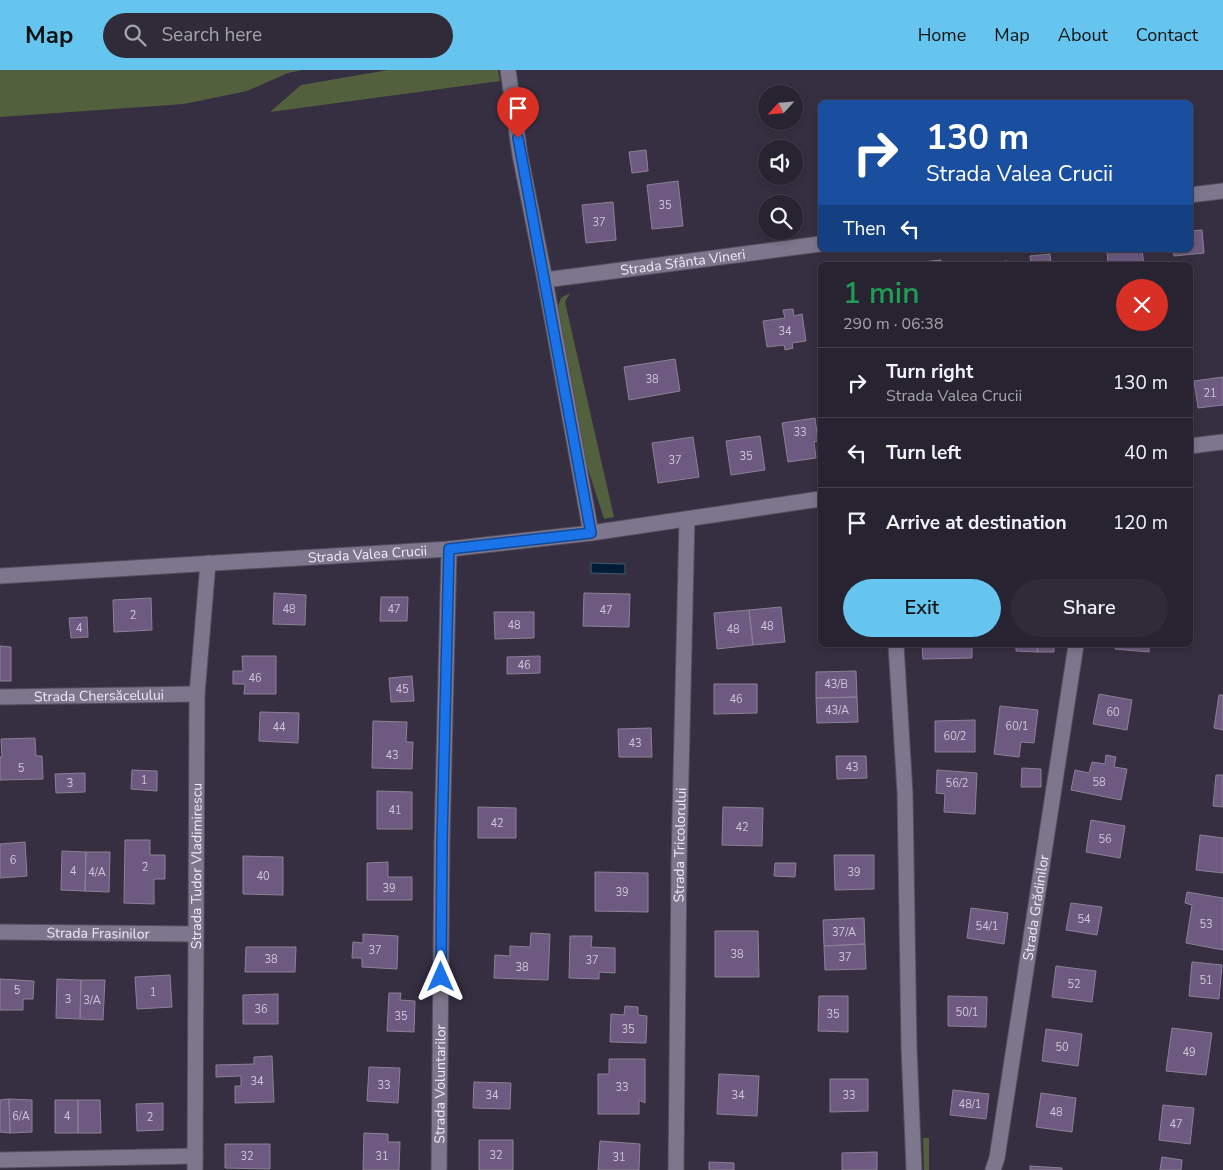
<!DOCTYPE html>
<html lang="en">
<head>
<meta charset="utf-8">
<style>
  body { margin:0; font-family:"Nunito Sans",sans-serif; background:#302b39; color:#f1f3f6; height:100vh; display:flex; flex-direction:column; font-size:19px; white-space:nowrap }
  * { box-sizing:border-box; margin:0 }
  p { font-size:16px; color:#a5a4ab }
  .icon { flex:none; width:28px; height:28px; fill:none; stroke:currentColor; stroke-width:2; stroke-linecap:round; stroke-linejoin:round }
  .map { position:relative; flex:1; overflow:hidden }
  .panel { position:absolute; left:818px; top:192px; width:375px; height:385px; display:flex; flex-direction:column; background:#282331; border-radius:8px; box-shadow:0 2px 8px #0003,0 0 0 1px #44404d }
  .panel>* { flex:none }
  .top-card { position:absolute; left:818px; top:30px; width:375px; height:152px; border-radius:8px; box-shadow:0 2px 8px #0003,0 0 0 1px #44404d; background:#1a4fa0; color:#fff; overflow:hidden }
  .needle { width:32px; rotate:244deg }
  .tools { position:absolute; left:758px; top:15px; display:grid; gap:10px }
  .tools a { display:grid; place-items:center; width:45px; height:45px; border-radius:50%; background:#282331; box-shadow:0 2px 8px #0003,0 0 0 1px #44404d; font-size:25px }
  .pin { position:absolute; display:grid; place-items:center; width:42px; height:42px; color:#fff; margin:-51px -21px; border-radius:50% 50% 50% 0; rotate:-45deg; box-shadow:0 0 5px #0007 }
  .pin .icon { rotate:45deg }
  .me { position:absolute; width:55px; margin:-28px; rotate:0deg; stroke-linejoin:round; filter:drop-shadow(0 0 4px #0008) }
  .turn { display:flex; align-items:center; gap:18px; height:105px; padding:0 25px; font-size:22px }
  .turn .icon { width:65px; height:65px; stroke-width:2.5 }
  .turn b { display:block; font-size:35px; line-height:42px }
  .then { display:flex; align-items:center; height:48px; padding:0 25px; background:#0003; gap:10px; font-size:19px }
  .round { display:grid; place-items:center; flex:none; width:52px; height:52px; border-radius:26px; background:#302b39 }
  .overview { display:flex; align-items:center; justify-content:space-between; height:85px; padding:0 25px }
  h1 { font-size:30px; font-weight:600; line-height:38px; color:#1e9e55 }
  .cta { display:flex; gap:10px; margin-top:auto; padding:10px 25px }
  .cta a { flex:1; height:58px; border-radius:30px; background:#65c5ee; color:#111; font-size:20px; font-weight:600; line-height:58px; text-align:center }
  .cta a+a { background:#302b39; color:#f1f3f6 }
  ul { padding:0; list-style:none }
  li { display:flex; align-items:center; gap:15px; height:70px; padding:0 25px; border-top:1px solid #44404d }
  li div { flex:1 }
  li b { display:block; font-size:19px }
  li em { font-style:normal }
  header { display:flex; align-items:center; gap:30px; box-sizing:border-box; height:70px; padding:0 25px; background:#65c5ee; color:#111 }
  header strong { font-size:24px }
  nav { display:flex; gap:28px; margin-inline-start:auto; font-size:18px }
  .search { width:350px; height:45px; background:#302b39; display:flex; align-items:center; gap:12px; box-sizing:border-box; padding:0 18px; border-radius:28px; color:#a5a4ab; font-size:19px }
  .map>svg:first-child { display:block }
  .green { fill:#53603d }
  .water { fill:#001c37; stroke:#475a70 }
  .building { fill:#6e5a80; stroke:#8b8195 }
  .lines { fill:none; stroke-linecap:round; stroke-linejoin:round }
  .street-casing { stroke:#534e5e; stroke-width:17 }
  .secondary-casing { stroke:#534e5e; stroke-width:17 }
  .street { stroke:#7e768c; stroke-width:15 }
  .secondary { stroke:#7e768c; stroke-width:15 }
  .route-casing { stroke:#114b97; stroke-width:12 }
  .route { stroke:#1a73e8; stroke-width:9 }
  .labels { text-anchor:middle; stroke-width:5; stroke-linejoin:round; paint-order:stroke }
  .number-label { font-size:11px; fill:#cec6d8 }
  .street-label { font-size:14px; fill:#eeeaf6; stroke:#2c2537 }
</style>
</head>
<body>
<header>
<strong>Map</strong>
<div class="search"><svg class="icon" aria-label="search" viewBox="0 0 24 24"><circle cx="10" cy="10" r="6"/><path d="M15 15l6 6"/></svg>Search here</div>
<nav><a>Home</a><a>Map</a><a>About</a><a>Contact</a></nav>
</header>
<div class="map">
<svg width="1223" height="1100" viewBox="0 0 1223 1100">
  <rect width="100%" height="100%" fill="#362f41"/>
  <!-- green -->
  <path class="green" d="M0 0H302L288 3 247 21 184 34 0 47Z
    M388 0H498L500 11 270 42 301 15Z
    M570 223 565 232 614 447 604 449 582 380 557 239 561 228Z
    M923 1068H929V1100H924Z"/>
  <!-- water -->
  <path class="water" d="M591 493 625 494V504L591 503Z"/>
  <!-- building -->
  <path class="building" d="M646 80 648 101 632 103 629 82Z
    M678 111 683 156 652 159 647 115Z
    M613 132 616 170 586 173 582 135Z
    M1202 160 1204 183 1174 186 1173 180H1190V161Z
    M1107 180H1142L1144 195H1108Z
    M1050 184 1051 195H1031L1030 186Z
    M941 190V195H893Z
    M1007 191 1008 195H972Z
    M793 239 794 246 802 244 806 271 792 273 793 278 785 280 784 275 767 277 763 251 785 248 783 240Z
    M675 289 680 321 629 330 624 297Z
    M1223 307V335L1198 338 1194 311Z
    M815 348 818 371 814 372 816 388 788 392 782 353Z
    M760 366 765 400 731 405 726 371Z
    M693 367 699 407 658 413 652 373Z
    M274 523 306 525 305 555 273 554Z
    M584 523 630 524 629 557 583 556Z
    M381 527H408L407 551H380Z
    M151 528 152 560 114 562 113 530Z
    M781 537 785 572 753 575 749 540Z
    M749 540 753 575 717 579 714 543Z
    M494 542H534V568L495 569Z
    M87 547 88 567 71 568 69 548Z
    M922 575H972V588L923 589Z
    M1016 575H1038L1037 582 1016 581Z
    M1038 575H1054V582H1037Z
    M1116 575H1149V582L1115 579Z
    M0 576 11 577V611H0Z
    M242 586H276V624H244L245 614H233V601H243Z
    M540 586V603L507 604V587Z
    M856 601 857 627 816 628V602Z
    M412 606 414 631 391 632 389 608Z
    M714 614H757V643L714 644Z
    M1099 624 1132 630 1127 660 1093 654Z
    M1219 625H1223V660L1214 658Z
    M857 627 858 652 817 653 816 628Z
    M1000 636 1038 640 1034 673 1021 672 1019 687 994 684Z
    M260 642 299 643 298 673 259 671Z
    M975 650V682H935V651Z
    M373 651 407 652 406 672H413L412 699 372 698Z
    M651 658 652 687H619L618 659Z
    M35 668 36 686H42L43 709 0 710V687H2L1 669Z
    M1106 685 1116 687 1114 697 1127 699 1121 730 1071 720 1075 700 1089 703 1092 692 1105 694Z
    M836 686H866L867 708 837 709Z
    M1022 698 1041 699V717H1021Z
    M132 700 157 701V721L131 719Z
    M937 700 977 703 975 744 944 742 945 724 936 723Z
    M85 703V722L56 723 55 704Z
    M1216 705H1223V737L1213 736Z
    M377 721 412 722V759H377Z
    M478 737 516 738V768H478Z
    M723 737 763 738 762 776 722 775Z
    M1091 750 1125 756 1120 788 1086 782Z
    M1200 765 1223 768V803L1196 800Z
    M125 770H150V785H165V809H154V834L124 833Z
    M25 772 27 806 0 808V774Z
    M62 781 86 782 85 821 61 820Z
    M86 782H110L109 822 85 821Z
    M834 785H874V819L835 820Z
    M243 786 283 787V825L243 824Z
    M388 792V807H412V830H367V793Z
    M775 793H796L795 807 774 806Z
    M595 802 648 803V842L595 841Z
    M1187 822 1223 828V880L1186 873 1192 835 1185 833Z
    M1071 833 1102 837 1097 865 1066 860Z
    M971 838 1008 843 1004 874 967 868Z
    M864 848 865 874 824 876 823 850Z
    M715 861H758L759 907H715Z
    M531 863 550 864 548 910 494 908 495 885 510 886V876L530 877Z
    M363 864 398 866 397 899 362 897V888H352L353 872 363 873Z
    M570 866H592L591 877 615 878V903L599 902V909L569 908Z
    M865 874 866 899 825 900 824 876Z
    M246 877H296L295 902H245Z
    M1192 892 1222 895 1219 929 1189 926Z
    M1056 896 1096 901 1092 932 1052 927Z
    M170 905 172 937 137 939 135 907Z
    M0 909 34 911 33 929H23V940H0Z
    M57 909 81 910 80 949 56 948Z
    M81 910H105L103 950 80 949Z
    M389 923H401L400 930 415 931 414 962 387 961Z
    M278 924V954H243V925Z
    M819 926H848V962L818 961Z
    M948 926 987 927 986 957 948 956Z
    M625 936 638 937V945L647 946 646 973 610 972 611 944 624 945Z
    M1172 958 1212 963 1206 1005 1166 1001Z
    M1046 959 1082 964 1078 996 1042 991Z
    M272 986 274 1032 235 1033V1016H241V1006L216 1007V995L254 994V987Z
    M609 989H645V1033L639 1030V1044H598V1004H609Z
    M369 997 400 998 398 1033 367 1031Z
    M719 1004 759 1006 757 1046 717 1044Z
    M830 1009H868V1041L830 1042Z
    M474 1012 511 1013 510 1039 473 1038Z
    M953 1020 989 1024 986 1049 950 1045Z
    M1041 1023 1076 1028 1072 1062 1036 1057Z
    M9 1029 32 1030V1062L10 1063Z
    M9 1029 10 1063 0 1062V1030Z
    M55 1030H78V1063H55Z
    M78 1030H100L101 1063H78Z
    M163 1033V1060L137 1061 136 1034Z
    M1163 1035 1194 1038 1190 1074 1159 1070Z
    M364 1063 388 1064V1072H400L399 1100H363Z
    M479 1070H513V1100H479Z
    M600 1071 640 1074 639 1100H598Z
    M225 1074H270V1099L225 1098Z
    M877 1082V1100H842V1083Z
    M1162 1087 1182 1090 1181 1100H1160Z
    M709 1092 734 1093V1100H709Z
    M1030 1096 1062 1098V1100H1030Z"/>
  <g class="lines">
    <defs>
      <g id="street">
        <path d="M508 0 520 85 545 210 591 463"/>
        <path d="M1190 125 1223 121"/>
        <path id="s1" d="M545 210 820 174"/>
        <path id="s2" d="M0 506 449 479 591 463 820 429"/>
        <path id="s3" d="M0 627 197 624"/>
        <path id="s4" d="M0 862 195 864"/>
        <path d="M0 1090 195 1086"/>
        <path id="s5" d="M195 1100 197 624 208 493"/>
        <path id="s6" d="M439 1100 442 772 449 479"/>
        <path id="s7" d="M676 1100 679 791 687 449"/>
        <path id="s8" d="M993 1100 997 1088 1076 575"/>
      </g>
      <path id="secondary" d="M1190 376 1223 372
        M896 575 905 723 909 977 914 1100"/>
    </defs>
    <!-- street casing -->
    <use href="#street" class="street-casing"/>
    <!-- secondary casing -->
    <use href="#secondary" class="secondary-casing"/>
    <!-- street -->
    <use href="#street" class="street"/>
    <!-- secondary -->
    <use href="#secondary" class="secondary"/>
  </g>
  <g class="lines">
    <defs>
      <path id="route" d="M441 907 442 772 449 479 591 463 518 68"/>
    </defs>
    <!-- route casing -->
    <use href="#route" class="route-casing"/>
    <!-- route -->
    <use href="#route" class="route"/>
  </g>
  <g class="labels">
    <!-- number labels -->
    <g class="number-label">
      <text x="665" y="139">35</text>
      <text x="599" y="156">37</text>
      <text x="785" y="265">34</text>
      <text x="652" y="313">38</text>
      <text x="1210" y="327">21</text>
      <text x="800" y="366">33</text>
      <text x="746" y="390">35</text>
      <text x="675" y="394">37</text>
      <text x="289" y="543">48</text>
      <text x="394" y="543">47</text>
      <text x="606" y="544">47</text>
      <text x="133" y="549">2</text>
      <text x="514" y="559">48</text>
      <text x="767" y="560">48</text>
      <text x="79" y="562">4</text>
      <text x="733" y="563">48</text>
      <text x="524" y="599">46</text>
      <text x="255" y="612">46</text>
      <text x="836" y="618">43/B</text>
      <text x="402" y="623">45</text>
      <text x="736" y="633">46</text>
      <text x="837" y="644">43/A</text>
      <text x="1113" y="646">60</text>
      <text x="1017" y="660">60/1</text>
      <text x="279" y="661">44</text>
      <text x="955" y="670">60/2</text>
      <text x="635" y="677">43</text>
      <text x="392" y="689">43</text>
      <text x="852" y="701">43</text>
      <text x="21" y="702">5</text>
      <text x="144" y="714">1</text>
      <text x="1099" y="716">58</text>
      <text x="70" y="717">3</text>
      <text x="957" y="717">56/2</text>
      <text x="395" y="744">41</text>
      <text x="497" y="757">42</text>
      <text x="742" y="761">42</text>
      <text x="1105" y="773">56</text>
      <text x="13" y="794">6</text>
      <text x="145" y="801">2</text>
      <text x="73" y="805">4</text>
      <text x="97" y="806">4/A</text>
      <text x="854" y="806">39</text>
      <text x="263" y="810">40</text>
      <text x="389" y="822">39</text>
      <text x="622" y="826">39</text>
      <text x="1084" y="853">54</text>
      <text x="1206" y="858">53</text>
      <text x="987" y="860">54/1</text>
      <text x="844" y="866">37/A</text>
      <text x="375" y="884">37</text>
      <text x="737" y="888">38</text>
      <text x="845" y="891">37</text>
      <text x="271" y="893">38</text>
      <text x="592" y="894">37</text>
      <text x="522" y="901">38</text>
      <text x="1206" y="914">51</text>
      <text x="1074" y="918">52</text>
      <text x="17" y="924">5</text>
      <text x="153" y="926">1</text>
      <text x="68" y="933">3</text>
      <text x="92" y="934">3/A</text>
      <text x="261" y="943">36</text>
      <text x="967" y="946">50/1</text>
      <text x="833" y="948">35</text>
      <text x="401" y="950">35</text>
      <text x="628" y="963">35</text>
      <text x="1062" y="981">50</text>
      <text x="1189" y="986">49</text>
      <text x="257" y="1015">34</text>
      <text x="384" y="1019">33</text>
      <text x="622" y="1021">33</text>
      <text x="492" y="1029">34</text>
      <text x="738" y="1029">34</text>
      <text x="849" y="1029">33</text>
      <text x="970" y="1038">48/1</text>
      <text x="1056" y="1046">48</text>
      <text x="21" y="1050">6/A</text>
      <text x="67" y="1050">4</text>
      <text x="150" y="1051">2</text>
      <text x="1176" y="1058">47</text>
      <text x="496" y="1089">32</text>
      <text x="247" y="1090">32</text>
      <text x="382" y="1090">31</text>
      <text x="619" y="1091">31</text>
    </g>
    <!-- street labels -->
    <g class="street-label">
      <text dy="5" stroke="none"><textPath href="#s1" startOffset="139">Strada Sfânta Vineri</textPath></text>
      <text dy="5" stroke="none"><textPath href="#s2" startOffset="368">Strada Valea Crucii</textPath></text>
      <text dy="5" stroke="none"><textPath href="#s3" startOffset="99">Strada Chersăcelului</textPath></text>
      <text dy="5" stroke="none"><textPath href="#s7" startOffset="325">Strada Tricolorului</textPath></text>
      <text dy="5" stroke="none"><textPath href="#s5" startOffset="304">Strada Tudor Vladimirescu</textPath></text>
      <text dy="5" stroke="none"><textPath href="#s8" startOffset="266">Strada Grădinilor</textPath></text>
      <text dy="5" stroke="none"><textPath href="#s4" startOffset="98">Strada Frasinilor</textPath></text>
      <text dy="5" stroke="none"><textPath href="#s6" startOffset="86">Strada Voluntarilor</textPath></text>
    </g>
  </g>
</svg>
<div class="tools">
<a><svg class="needle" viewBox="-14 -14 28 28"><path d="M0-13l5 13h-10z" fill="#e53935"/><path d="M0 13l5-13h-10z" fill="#a5a4ab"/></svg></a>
<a><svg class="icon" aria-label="sound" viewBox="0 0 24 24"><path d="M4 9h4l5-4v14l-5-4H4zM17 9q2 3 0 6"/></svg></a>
<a><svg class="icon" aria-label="search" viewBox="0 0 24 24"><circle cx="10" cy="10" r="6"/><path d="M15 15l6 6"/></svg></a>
</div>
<div class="pin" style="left:518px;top:68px;background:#d93025"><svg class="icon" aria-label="arrive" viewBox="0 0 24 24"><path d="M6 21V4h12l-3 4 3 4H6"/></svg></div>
<svg class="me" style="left:441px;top:907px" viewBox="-20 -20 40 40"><path d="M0-17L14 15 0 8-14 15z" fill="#1a73e8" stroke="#fff" stroke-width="4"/></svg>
<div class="top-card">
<div class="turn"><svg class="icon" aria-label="right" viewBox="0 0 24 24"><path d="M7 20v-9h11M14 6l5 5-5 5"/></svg><div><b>130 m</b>Strada Valea Crucii</div></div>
<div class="then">Then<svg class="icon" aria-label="left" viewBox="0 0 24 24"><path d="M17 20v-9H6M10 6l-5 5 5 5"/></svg></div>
</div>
<section class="panel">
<div class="overview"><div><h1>1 min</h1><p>290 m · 06:38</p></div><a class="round" style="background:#d93025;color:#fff"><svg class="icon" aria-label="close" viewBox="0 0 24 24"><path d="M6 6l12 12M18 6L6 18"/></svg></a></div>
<ul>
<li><svg class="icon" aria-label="right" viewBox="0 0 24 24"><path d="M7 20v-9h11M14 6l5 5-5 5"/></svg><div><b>Turn right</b><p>Strada Valea Crucii</p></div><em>130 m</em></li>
<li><svg class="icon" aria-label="left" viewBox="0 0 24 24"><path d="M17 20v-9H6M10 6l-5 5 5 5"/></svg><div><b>Turn left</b></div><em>40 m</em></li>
<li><svg class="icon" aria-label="arrive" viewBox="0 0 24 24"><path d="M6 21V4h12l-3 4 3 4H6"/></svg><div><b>Arrive at destination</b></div><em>120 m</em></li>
</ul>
<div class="cta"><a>Exit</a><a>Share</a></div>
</section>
</div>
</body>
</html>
